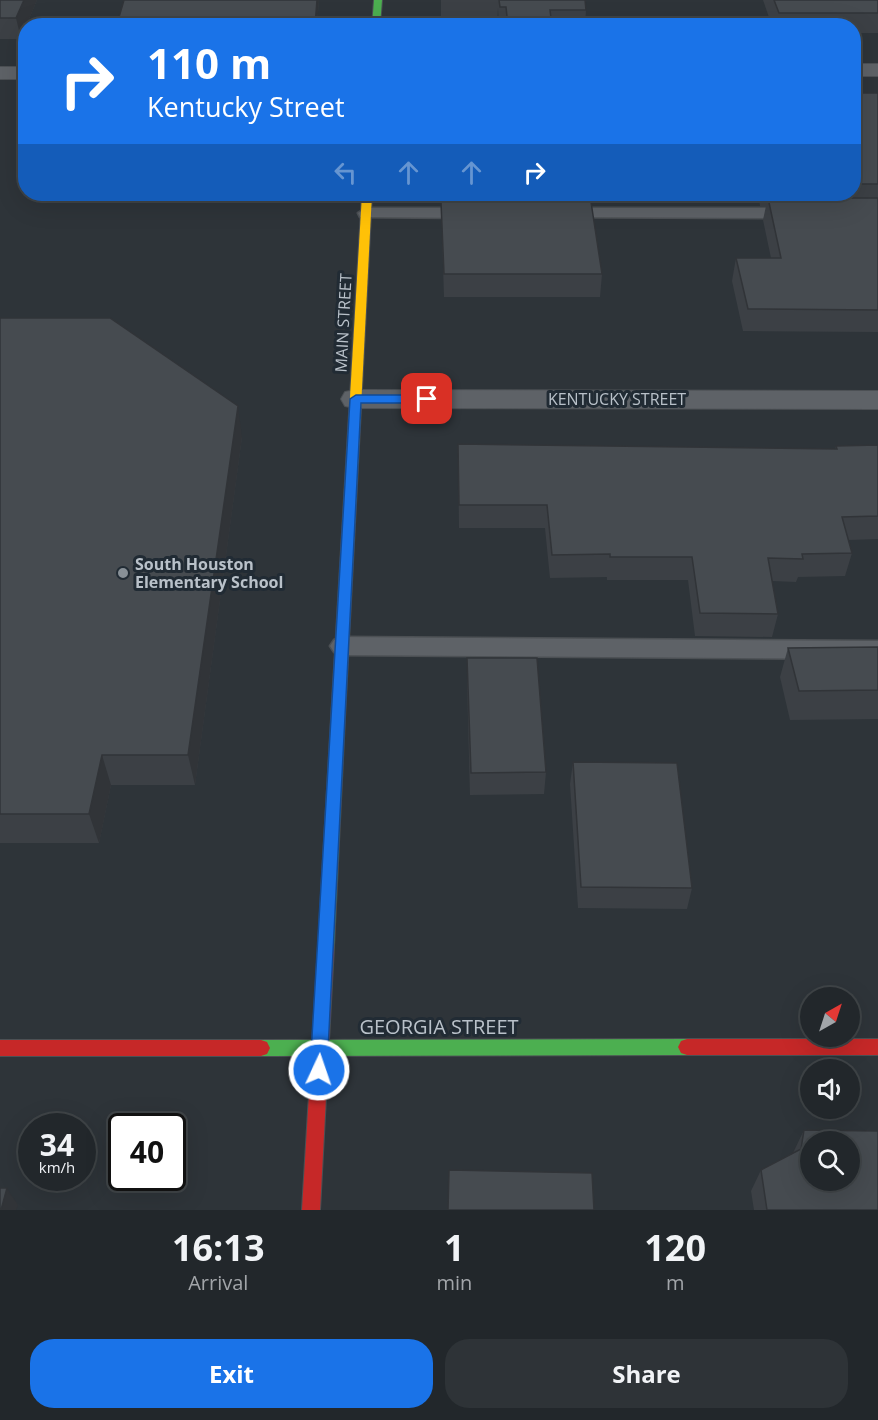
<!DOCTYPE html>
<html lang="en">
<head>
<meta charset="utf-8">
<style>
  body { margin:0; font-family:"Open Sans",sans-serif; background:#2e3337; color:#f1f3f6; height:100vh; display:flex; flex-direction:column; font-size:22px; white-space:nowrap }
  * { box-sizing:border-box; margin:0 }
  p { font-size:20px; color:#a2a5a9 }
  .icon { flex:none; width:33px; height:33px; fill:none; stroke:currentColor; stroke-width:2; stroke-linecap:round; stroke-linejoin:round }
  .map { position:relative; height:1210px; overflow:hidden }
  .details { display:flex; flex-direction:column; background:#22272b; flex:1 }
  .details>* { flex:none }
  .hud { position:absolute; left:18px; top:18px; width:843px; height:183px; border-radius:24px; box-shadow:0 6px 24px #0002,0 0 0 2px #3f4447; background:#1a73e8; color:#fff; overflow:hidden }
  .needle { width:39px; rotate:39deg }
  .controls { position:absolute; left:800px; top:987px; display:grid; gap:12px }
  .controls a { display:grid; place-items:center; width:60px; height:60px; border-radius:50%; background:#22272b; box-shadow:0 6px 24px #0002,0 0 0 2px #3f4447; font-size:30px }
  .speed { position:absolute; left:18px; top:1113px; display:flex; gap:12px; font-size:30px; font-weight:700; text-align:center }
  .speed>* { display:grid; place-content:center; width:78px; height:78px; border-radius:50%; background:#22272b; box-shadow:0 6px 24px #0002,0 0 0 2px #3f4447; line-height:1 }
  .speed small { font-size:15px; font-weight:400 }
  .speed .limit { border:3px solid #111; border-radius:9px; background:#fff; color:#111 }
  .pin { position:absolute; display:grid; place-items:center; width:51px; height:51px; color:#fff; margin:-26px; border-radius:12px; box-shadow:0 3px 9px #0006 }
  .me { position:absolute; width:66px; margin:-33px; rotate:3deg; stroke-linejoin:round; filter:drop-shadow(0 0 4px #0008) }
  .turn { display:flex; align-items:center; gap:21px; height:126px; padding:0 30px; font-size:27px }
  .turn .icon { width:78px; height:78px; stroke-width:2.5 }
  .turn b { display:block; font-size:42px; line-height:51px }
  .lanes { display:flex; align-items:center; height:57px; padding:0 30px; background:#0003; justify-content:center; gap:30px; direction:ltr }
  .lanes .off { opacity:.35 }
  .eta { display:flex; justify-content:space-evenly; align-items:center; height:102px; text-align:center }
  .eta b { font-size:36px; font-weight:700; line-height:42px }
  .primary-button { display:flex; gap:12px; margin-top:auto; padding:12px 30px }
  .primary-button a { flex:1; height:69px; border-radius:24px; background:#1a73e8; color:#fff; font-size:24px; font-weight:700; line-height:69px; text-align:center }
  .primary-button a+a { background:#2e3337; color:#f1f3f6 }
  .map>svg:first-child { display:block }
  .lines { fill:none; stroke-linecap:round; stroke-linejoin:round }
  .lane-casing { stroke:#4c5054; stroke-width:3 }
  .street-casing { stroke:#4c5054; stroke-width:2 }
  .fast-casing { stroke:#4c5054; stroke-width:2 }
  .slow-casing { stroke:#4c5054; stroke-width:2 }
  .jam-casing { stroke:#4c5054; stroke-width:2 }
  .lane { fill:#5e6267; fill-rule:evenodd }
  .street { fill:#5e6267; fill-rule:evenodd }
  .fast { fill:#4caf50; fill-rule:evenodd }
  .slow { fill:#ffc107; fill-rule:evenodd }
  .jam { fill:#c62828; fill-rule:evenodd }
  .wall { fill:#3c4045 }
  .shaded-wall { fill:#313438 }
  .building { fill:#464b50; stroke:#313438; stroke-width:1.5; fill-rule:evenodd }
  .route { fill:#1a73e8; stroke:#114b97; stroke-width:1.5 }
  .poi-dot { fill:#889097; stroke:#212b34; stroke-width:2 }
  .labels { text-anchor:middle; stroke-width:6; stroke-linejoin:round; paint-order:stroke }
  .street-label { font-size:16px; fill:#b9c1c9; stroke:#212b34 }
  .poi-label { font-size:16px; font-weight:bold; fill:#b9c1c9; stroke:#212b34; text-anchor:start }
  .near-street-label { font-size:20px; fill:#b9c1c9; stroke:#212b34 }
</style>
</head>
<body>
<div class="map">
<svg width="878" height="1210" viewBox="0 0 878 1210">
  <rect width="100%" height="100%" fill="#2e3439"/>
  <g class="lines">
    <defs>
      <path id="lane" d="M366 208H469L477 213 469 218 360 217 358 213Z
        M562 208H793L801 213 793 218 556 217 554 213 556 209Z
        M342 637 878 641V659L342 655 334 652 330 646 334 640Z"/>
      <path id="street" d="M854 64H878V76H854Z
        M0 67H26V79H0Z
        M355 390 878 391V409L355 408 345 406 341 399 345 392Z"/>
      <path id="fast" d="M374 0H382L380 26H372Z
        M338 712 343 714 345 718 334 946 332 951 326 953 320 951 318 946 331 718 333 714Z
        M687 1039 693 1041 696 1047 693 1053 687 1055 261 1056 255 1054 252 1048 255 1042 261 1040Z"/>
      <path id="slow" d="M362 194H372L345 718 343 722 338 724 333 722 331 718Z"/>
      <path id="jam" d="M326 939 332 941 334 946 320 1210H302L318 946 320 941Z
        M687 1039H878V1055H687L681 1053 678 1047 681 1041Z
        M0 1040H261L267 1042 270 1048 267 1054 261 1056H0Z"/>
    </defs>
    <!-- lane casing -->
    <use href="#lane" class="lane-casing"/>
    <!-- street casing -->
    <use href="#street" class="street-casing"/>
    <!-- fast casing -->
    <use href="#fast" class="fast-casing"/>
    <!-- slow casing -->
    <use href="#slow" class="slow-casing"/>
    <!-- jam casing -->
    <use href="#jam" class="jam-casing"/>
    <!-- lane -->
    <use href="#lane" class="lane"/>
    <!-- street -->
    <use href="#street" class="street"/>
    <!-- fast -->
    <use href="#fast" class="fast"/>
    <!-- slow -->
    <use href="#slow" class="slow"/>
    <!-- jam -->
    <use href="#jam" class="jam"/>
  </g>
  <!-- wall -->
  <path class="wall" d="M0 0H37L26 26 21 39H0Z
    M124 0H319L317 26H118Z
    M441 0H585L586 10 585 26H499L498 8 497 25H441Z
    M763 0H878V33H854V26H772Z
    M854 93H878V332L743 331 732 281 736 258H771L763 220 766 206H760L759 199 708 200 706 194H854Z
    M441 202 602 274 600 297H444Z
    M0 318 242 437 195 785H111L99 843H0Z
    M458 444 835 449 836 446 878 445V539L848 540 852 553 845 576 798 577 796 582 772 581 778 614 772 637 695 636 688 580H607V577L550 578 545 528H459Z
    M878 647V719L790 720 780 677 788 648Z
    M467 658 546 772 544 794 470 795 467 681Z
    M573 762 692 888 687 909 578 908 570 784Z
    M804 1130 878 1210H754L751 1191 761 1170 793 1153Z"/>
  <!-- shaded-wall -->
  <path class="shaded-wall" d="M24 0H37L26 26 21 39 16 18Z
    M317 0H319L317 26H315Z
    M238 406 242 437 195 785 188 755Z
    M102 755 111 785 99 843 89 814Z
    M7 1188 18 1205 16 1210H1Z"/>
  <!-- building -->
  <path class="building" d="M0 0H24L16 18H0Z
    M124 0H317L315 26H161V24H117Z
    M499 0H585L586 10H550L552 26H508L506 7H500Z
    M774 0H878V13H779Z
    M854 93H878V184H854Z
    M768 198H878V310L748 309 736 258H781Z
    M441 202H591L602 274H444Z
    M0 318H110L238 406 188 755H102L89 814H0Z
    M458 444 837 449 836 446 878 445V516L842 517 852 553 802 554 803 559 768 558 778 614 700 613 692 557H610V554L552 555 547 505H459Z
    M878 647V690L799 691 788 648Z
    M467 658H537L546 772 471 773Z
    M573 762 677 763 692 888 581 887Z
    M804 1130 878 1131V1210H767L761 1170 801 1149ZM810 1142H849V1180H810Z
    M449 1170 592 1173 594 1210H448Z
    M0 1188H7L1 1210H0Z"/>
  <!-- route -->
  <path class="route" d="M356 395H427L433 399 427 403H361L327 1070 325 1076 319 1079 312 1076 310 1070 350 399Z"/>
  <!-- markers -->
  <circle class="poi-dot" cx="123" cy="573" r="6"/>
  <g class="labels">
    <!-- street labels -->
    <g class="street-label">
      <text transform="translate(343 323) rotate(-87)" y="6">MAIN STREET</text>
      <text x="617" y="405">KENTUCKY STREET</text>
    </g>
    <!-- poi labels -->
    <g class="poi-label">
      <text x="135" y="570">South Houston<tspan x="135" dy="18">Elementary School</tspan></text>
    </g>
    <!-- near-street labels -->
    <g class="near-street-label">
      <text x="439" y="1034">GEORGIA STREET</text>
    </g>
  </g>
</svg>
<div class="controls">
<a><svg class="needle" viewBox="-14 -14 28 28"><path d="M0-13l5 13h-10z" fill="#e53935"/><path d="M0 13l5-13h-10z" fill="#a2a5a9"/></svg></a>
<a><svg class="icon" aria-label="sound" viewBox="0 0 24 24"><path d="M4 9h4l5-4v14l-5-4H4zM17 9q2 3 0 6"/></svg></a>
<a><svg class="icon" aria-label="search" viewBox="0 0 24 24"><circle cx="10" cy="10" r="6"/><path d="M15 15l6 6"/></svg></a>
</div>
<div class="speed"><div>34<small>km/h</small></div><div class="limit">40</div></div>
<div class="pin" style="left:427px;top:399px;background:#d93025"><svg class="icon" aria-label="arrive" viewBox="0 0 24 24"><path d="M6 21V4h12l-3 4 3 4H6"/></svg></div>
<svg class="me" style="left:319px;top:1070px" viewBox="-20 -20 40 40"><circle r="17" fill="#1a73e8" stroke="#fff" stroke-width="3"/><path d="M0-11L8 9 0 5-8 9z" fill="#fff"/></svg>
<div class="hud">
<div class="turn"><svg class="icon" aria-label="right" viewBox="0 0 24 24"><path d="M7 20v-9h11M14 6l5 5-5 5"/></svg><div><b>110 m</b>Kentucky Street</div></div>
<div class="lanes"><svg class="icon off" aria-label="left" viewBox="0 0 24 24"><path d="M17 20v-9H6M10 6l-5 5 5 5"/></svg><svg class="icon off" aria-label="ahead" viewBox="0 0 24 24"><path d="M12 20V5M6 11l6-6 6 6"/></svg><svg class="icon off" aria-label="ahead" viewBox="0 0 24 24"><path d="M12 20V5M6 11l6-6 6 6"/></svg><svg class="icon" aria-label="right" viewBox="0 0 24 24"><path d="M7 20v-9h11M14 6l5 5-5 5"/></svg></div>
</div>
</div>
<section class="details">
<div class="eta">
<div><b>16:13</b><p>Arrival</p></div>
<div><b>1</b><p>min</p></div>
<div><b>120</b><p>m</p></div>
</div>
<div class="primary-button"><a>Exit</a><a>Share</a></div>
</section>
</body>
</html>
